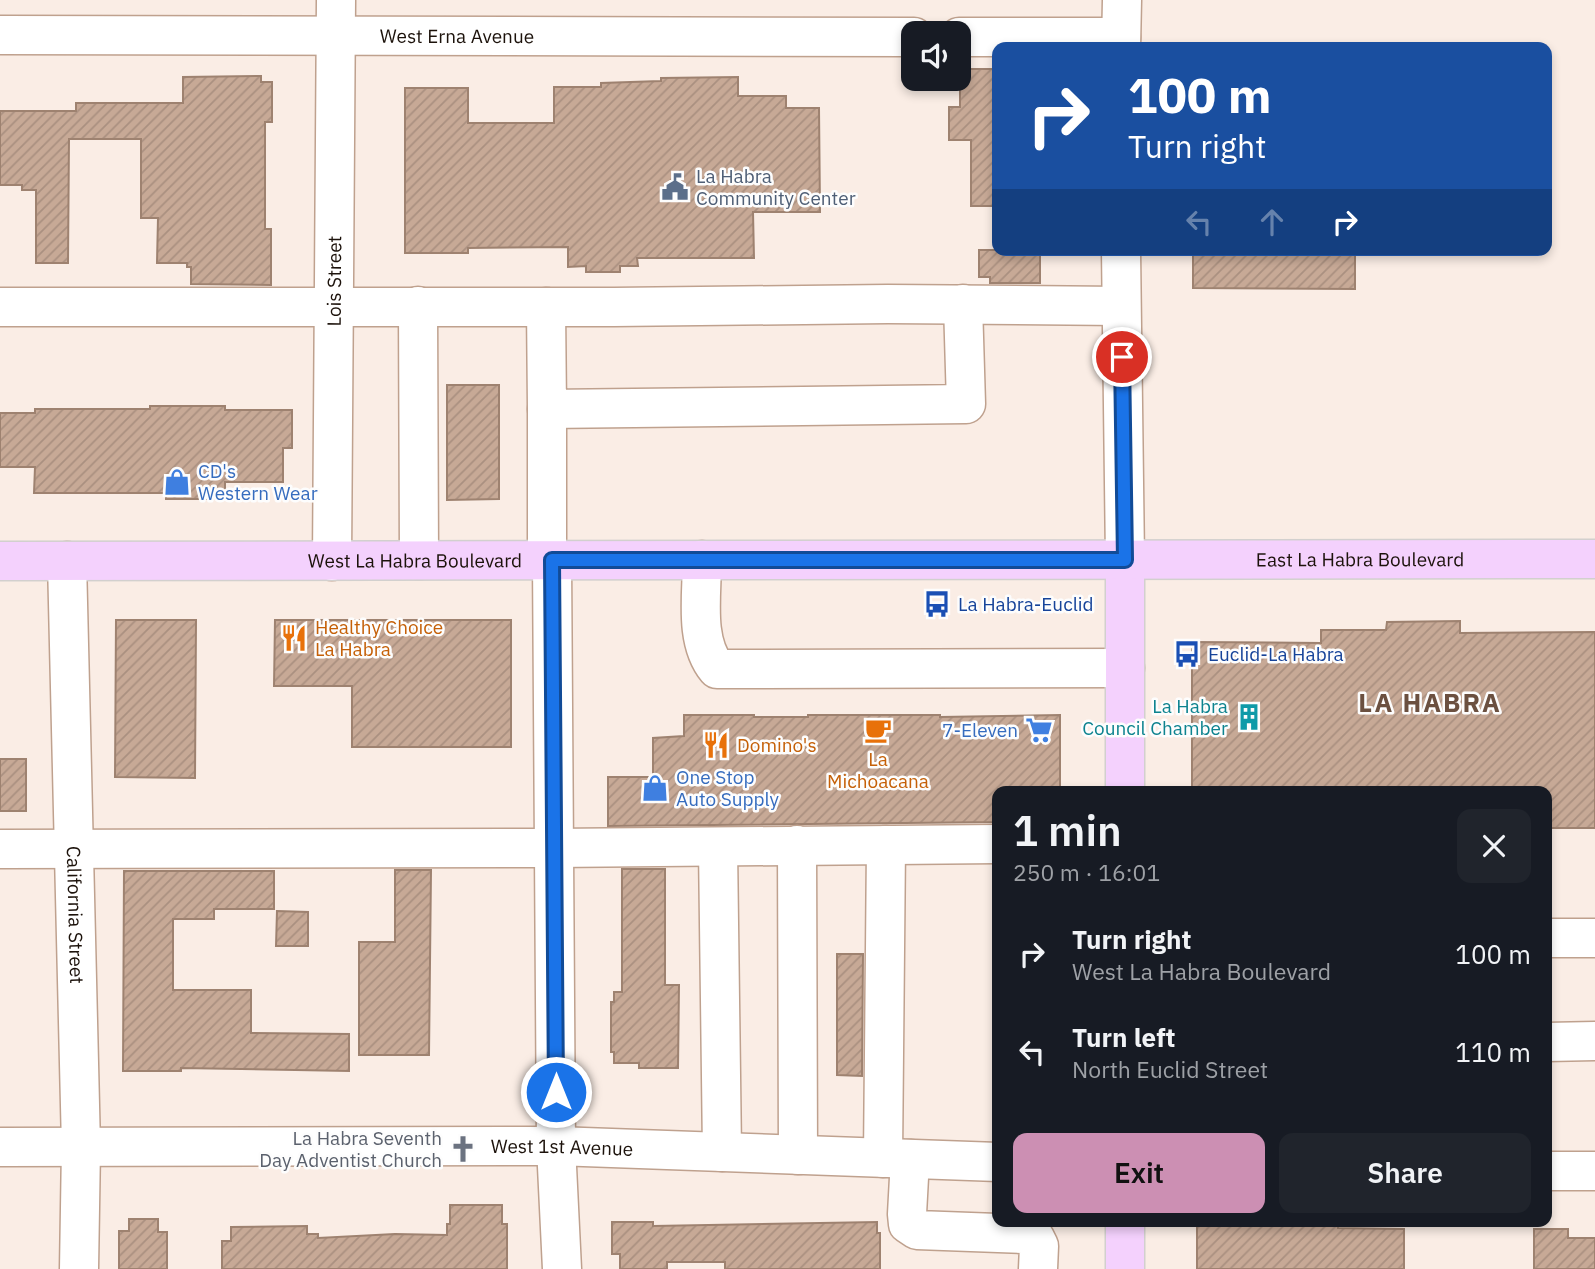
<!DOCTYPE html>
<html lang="en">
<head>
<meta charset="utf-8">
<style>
  body { margin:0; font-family:"IBM Plex Sans",sans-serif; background:#20242c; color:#f1f3f6; height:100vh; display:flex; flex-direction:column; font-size:26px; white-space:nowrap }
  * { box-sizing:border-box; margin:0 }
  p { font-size:23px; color:#9ea1a6 }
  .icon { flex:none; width:38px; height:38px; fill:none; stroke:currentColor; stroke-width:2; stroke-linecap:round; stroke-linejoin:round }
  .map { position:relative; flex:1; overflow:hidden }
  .drawer { position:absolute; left:992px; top:786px; width:560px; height:441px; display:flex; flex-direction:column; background:#171b24; border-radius:14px; box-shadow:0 4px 10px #0003 }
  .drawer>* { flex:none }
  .guide { position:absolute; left:992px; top:42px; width:560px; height:214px; border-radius:14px; box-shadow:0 4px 10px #0003; background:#1a4fa0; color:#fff; overflow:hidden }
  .fabs { position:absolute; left:901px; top:21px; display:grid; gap:14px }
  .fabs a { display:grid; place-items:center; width:70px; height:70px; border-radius:14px; background:#171b24; box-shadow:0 4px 10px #0003; font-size:35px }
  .pin { position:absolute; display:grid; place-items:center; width:60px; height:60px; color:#fff; margin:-30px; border:4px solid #fff; border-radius:50%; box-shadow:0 2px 7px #0007 }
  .me { position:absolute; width:77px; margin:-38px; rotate:0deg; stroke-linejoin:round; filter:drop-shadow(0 0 5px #0008) }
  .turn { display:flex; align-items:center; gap:24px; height:147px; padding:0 21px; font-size:32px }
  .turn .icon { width:91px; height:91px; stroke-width:2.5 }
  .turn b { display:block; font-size:49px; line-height:60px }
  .lanes { display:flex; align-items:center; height:66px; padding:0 21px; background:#0003; justify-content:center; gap:35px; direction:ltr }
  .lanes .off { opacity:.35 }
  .round { display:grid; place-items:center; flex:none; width:74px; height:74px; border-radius:14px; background:#20242c }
  .overview { display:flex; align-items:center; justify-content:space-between; height:119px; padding:0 21px }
  h1 { font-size:42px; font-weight:600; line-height:52px }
  .action { display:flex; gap:14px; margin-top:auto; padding:14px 21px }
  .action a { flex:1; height:80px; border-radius:14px; background:#cc8fb3; color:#111; font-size:28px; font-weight:600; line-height:80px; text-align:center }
  .action a+a { background:#20242c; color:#f1f3f6 }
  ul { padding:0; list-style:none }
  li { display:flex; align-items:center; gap:21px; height:98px; padding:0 21px }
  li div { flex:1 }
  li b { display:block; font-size:26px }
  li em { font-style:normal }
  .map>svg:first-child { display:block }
  .building { fill:url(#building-hatch); stroke:#9e8270; stroke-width:2 }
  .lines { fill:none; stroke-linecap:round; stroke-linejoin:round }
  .minor-casing { stroke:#bfa18e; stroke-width:41 }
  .major-casing { stroke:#d2d0ce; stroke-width:41 }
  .minor { stroke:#fff; stroke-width:38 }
  .major { stroke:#f4d1fd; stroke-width:38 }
  .route-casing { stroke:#114b97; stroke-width:18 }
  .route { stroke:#1a73e8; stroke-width:12 }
  .labels { text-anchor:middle; stroke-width:5; stroke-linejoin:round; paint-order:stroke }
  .street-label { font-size:19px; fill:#1c120b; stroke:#fdfdfd }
  .service-label { font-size:19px; fill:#4e5e75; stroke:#fdfdfd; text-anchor:start }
  .shop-label { font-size:19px; fill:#366cbe; stroke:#fdfdfd; text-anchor:start }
  .transit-label { font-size:19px; fill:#164399; stroke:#fdfdfd; text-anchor:start }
  .food-label { font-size:19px; fill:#c56008; stroke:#fdfdfd; text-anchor:start }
  .culture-label { font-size:19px; fill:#0d838f; stroke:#fdfdfd; text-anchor:end }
  .worship-label { font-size:19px; fill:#5b616d; stroke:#fdfdfd; text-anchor:end }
  .district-label { font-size:26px; font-weight:bold; letter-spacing:2px; fill:#6b5040; stroke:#fdfdfd }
</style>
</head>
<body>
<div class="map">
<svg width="1595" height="1269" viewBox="0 0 1595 1269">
  <defs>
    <pattern id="building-hatch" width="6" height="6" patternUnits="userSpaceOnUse" patternTransform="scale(1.75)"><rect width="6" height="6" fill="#c7a996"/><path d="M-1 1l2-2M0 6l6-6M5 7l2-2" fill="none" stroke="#aa9080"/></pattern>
  </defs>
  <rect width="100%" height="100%" fill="#faede5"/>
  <!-- building -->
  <path class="building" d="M960 69H997L998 206H971V140H949V107H960Z
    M261 76V82H272V122H265V229H271V285L191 284V267H187V263H157L158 218H141V139H69L68 263H36V190H22V185H0V111H76V103H183V77Z
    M738 77V96H786V108H819L820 212H753L754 258H637L638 266H620V272H586V266L568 267V247L468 248V253H405V88H468V123H554V87H601V83L661 81V78Z
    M979 250H1040V283H990V277H979Z
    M1193 250H1355V289L1193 288Z
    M447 385H499V499L447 500Z
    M150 406H225V410H292V448H283V482H225V493H208V499H166V493H34L35 467H0V413H35V409H150Z
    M116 620H196L195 778 115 777Z
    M275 620H511V747H352V686H274Z
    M1460 621V633L1595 632V828H1547V791H1192V642L1321 643V630H1386L1387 622Z
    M684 715H754V717H808V715H940V717L1060 715V791H998V822L608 826V777H653V738L684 736Z
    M0 759H26V811H0Z
    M622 869H665V985H679L678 1068H639V1063H614V1052H611V1002H614V992H622Z
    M395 870H431L429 1055H359V942H395Z
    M124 871H274V909H214V919H173V990H251V1033L349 1034V1071L181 1068V1071H123Z
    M277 911 308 912V946H276Z
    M837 954H863L862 1076 837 1075Z
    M450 1205H502V1224H507V1269H222V1241H231V1227L307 1226V1234H318V1238L395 1234 447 1235V1224H450Z
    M129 1219H158V1232H167V1269H119V1231H129Z
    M612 1222H653V1226L877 1222V1233H880V1269H725V1262H667V1269H620V1254H612Z
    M1197 1223H1338V1228L1404 1229V1269H1197Z
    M1534 1229H1568V1238H1595V1269H1534Z"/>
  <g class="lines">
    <defs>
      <g id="minor">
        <path id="s1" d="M0 35 914 37"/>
        <path d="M959 37H1121"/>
        <path d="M1121 47 1122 0"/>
        <path d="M1121 250 1125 560"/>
        <path d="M418 306 419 560"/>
        <path d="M0 307H614L888 304 1121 306"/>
        <path d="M546 307 547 409 966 404 963 304"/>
        <path d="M547 409V560"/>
        <path d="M552 560 556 1146 562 1269"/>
        <path d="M702 560C702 596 694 641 717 669L1125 668"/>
        <path id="s2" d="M67 561 81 1147 79 1269"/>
        <path id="s3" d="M332 561 336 0"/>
        <path d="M797 845 798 1155"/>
        <path d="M718 847 722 1152"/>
        <path d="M0 849 554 848 998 844"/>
        <path d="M1547 938H1595"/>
        <path d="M1547 1042 1595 1041"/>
        <path id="s4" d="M0 1147 556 1146 998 1162"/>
        <path d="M883 1158 886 845"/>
        <path d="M910 1159 907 1214 908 1224 917 1230 1022 1234 1035 1238 1039 1246 1038 1269"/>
        <path d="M1547 1171H1595"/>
      </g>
      <g id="major">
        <path d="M1125 560V791"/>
        <path id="s5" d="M0 561 1595 559"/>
        <path d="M1125 1222V1269"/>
      </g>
    </defs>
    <!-- minor casing -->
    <use href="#minor" class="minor-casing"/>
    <!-- major casing -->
    <use href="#major" class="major-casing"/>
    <!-- minor -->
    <use href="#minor" class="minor"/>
    <!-- major -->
    <use href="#major" class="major"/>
  </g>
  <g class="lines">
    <defs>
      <path id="route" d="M556 1092 552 560H1125L1122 357"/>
    </defs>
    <!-- route casing -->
    <use href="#route" class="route-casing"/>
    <!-- route -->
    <use href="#route" class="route"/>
  </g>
  <!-- icons -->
  <defs>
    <symbol id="civic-bare" viewBox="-9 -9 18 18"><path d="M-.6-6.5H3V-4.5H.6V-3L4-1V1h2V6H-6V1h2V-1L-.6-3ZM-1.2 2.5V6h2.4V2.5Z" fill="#5c6f8a" stroke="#fdfdfd" stroke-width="2.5" paint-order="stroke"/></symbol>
    <symbol id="shop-bare" viewBox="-9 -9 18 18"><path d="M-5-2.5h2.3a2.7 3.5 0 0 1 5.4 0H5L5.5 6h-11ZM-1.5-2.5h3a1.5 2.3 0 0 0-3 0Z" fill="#3f7fe0" stroke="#fdfdfd" stroke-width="2.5" paint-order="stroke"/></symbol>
    <symbol id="bus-bare" viewBox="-9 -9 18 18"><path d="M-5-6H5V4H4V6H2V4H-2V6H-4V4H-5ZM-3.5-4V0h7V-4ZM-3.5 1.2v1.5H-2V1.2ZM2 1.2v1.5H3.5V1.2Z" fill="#1a4fb4" stroke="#fdfdfd" stroke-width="2.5" paint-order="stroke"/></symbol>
    <symbol id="restaurant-bare" viewBox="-9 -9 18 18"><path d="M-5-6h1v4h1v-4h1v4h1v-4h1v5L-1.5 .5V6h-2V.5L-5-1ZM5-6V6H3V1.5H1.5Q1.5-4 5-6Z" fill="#e8710a" stroke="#fdfdfd" stroke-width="2.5" paint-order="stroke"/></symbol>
    <symbol id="building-bare" viewBox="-9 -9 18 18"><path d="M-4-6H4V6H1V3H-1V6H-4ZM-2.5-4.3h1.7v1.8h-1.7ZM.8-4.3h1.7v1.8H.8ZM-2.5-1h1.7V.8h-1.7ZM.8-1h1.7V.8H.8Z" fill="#0f9aa8" stroke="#fdfdfd" stroke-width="2.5" paint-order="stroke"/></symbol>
    <symbol id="cafe-bare" viewBox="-9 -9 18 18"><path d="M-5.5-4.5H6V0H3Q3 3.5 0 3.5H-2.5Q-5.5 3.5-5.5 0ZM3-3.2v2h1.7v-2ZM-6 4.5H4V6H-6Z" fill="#e8710a" stroke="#fdfdfd" stroke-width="2.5" paint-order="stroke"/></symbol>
    <symbol id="supermarket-bare" viewBox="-9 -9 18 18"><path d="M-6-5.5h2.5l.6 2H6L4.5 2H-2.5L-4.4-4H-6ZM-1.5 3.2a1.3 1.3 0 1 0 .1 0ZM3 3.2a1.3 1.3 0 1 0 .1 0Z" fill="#3f7fe0" stroke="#fdfdfd" stroke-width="2.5" paint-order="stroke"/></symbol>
    <symbol id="church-bare" viewBox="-9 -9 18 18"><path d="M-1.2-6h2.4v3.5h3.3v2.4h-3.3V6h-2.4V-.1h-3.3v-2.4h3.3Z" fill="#6b7280" stroke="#fdfdfd" stroke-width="2.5" paint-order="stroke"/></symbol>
  </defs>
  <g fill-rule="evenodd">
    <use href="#civic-bare" x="656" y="168" width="38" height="38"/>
    <use href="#shop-bare" x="158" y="463" width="38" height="38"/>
    <use href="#bus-bare" x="918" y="585" width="38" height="38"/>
    <use href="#restaurant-bare" x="275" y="619" width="38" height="38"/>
    <use href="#bus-bare" x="1168" y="635" width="38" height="38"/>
    <use href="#building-bare" x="1230" y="698" width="38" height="38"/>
    <use href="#cafe-bare" x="859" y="711" width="38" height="38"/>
    <use href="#supermarket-bare" x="1020" y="711" width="38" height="38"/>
    <use href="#restaurant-bare" x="697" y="726" width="38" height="38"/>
    <use href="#shop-bare" x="636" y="769" width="38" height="38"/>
    <use href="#church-bare" x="444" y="1130" width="38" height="38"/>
  </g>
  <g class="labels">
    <!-- street labels -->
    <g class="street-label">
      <text dy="7" stroke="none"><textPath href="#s1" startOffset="457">West Erna Avenue</textPath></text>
      <text dy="7" stroke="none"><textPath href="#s3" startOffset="280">Lois Street</textPath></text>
      <text dy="7" stroke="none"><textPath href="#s5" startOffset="1360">East La Habra Boulevard</textPath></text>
      <text dy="7" stroke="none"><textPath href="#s5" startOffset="415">West La Habra Boulevard</textPath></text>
      <text dy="7" stroke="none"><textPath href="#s2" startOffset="354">California Street</textPath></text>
      <text dy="7" stroke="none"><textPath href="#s4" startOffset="562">West 1st Avenue</textPath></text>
    </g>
    <!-- service labels -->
    <g class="service-label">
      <text x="696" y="183">La Habra<tspan x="696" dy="22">Community Center</tspan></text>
    </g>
    <!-- shop labels -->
    <g class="shop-label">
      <text x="198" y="478">CD's<tspan x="198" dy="22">Western Wear</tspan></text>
      <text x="1018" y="737" text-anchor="end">7-Eleven</text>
      <text x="676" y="784">One Stop<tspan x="676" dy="22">Auto Supply</tspan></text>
    </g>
    <!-- transit labels -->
    <g class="transit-label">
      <text x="958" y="611">La Habra-Euclid</text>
      <text x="1208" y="661">Euclid-La Habra</text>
    </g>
    <!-- food labels -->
    <g class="food-label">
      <text x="315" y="634">Healthy Choice<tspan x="315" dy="22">La Habra</tspan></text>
      <text x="737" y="752">Domino's</text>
      <text x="878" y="766" text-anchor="middle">La<tspan x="878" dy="22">Michoacana</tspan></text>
    </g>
    <!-- culture labels -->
    <g class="culture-label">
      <text x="1228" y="713">La Habra<tspan x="1228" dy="22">Council Chamber</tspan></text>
    </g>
    <!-- worship labels -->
    <g class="worship-label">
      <text x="442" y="1145">La Habra Seventh<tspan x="442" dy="22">Day Adventist Church</tspan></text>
    </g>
    <!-- district labels -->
    <g class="district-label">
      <text x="1430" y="712">LA HABRA</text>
    </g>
  </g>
</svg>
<div class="fabs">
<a><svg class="icon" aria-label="sound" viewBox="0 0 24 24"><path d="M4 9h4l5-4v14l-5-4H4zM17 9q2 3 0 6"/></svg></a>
</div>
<div class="pin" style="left:1122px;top:357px;background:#d93025"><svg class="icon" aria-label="arrive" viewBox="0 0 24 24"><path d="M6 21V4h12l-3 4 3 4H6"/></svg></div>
<svg class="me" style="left:556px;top:1092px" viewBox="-20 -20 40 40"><circle r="17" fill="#1a73e8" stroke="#fff" stroke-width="3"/><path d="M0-11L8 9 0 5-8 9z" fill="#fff"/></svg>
<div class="guide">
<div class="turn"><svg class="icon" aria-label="right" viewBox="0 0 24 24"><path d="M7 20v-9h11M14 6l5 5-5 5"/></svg><div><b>100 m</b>Turn right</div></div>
<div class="lanes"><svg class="icon off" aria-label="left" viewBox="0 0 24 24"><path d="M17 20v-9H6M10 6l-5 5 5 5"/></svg><svg class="icon off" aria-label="ahead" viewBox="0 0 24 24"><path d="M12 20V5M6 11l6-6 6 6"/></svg><svg class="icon" aria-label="right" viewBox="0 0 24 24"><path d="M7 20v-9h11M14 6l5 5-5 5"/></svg></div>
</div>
<section class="drawer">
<div class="overview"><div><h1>1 min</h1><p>250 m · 16:01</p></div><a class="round"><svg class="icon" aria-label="close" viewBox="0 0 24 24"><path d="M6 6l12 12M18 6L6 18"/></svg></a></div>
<ul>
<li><svg class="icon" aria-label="right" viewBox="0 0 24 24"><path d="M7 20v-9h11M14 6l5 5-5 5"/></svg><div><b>Turn right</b><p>West La Habra Boulevard</p></div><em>100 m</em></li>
<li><svg class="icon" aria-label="left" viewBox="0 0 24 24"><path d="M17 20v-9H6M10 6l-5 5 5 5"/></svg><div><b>Turn left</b><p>North Euclid Street</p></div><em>110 m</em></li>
</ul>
<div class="action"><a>Exit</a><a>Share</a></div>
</section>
</div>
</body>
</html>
